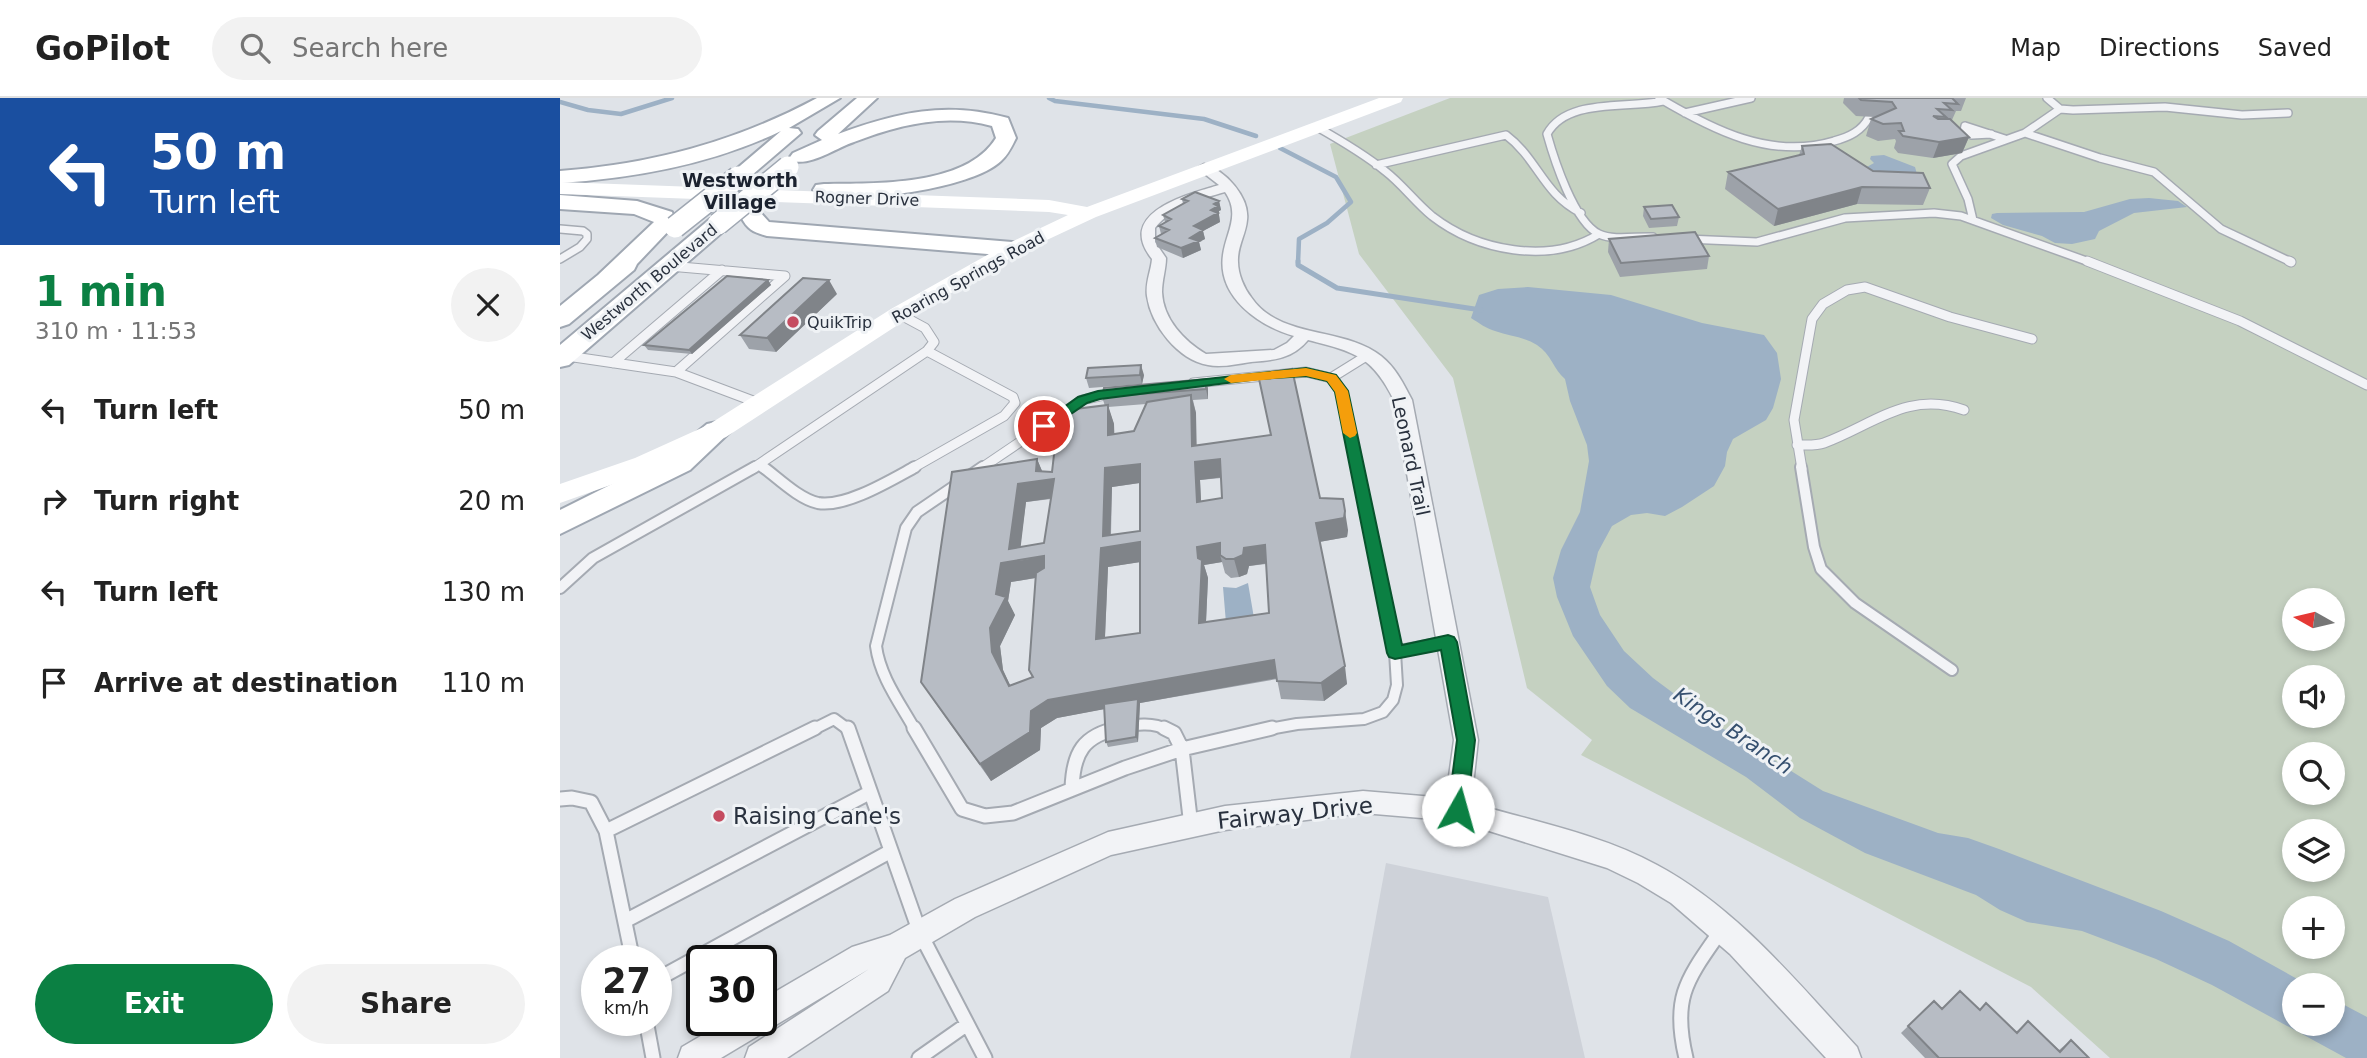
<!DOCTYPE html>
<html lang="en">
<head>
<meta charset="utf-8">
<style>
  body { margin:0; font-family:"DejaVu Sans",sans-serif; background:#f2f2f2; color:#222; height:100vh; display:flex; flex-direction:column; font-size:26px; white-space:nowrap }
  * { box-sizing:border-box; margin:0 }
  p { font-size:23px; color:#767676 }
  .icon { flex:none; width:38px; height:38px; fill:none; stroke:currentColor; stroke-width:2; stroke-linecap:round; stroke-linejoin:round }
  .map { position:relative; flex:1; overflow:hidden }
  .side { display:flex; flex-direction:column; background:#fff; width:560px }
  .side>* { flex:none }
  .banner { background:#1a4fa0; color:#fff; overflow:hidden }
  .needle { width:46px; rotate:278deg }
  .buttons { position:absolute; left:1722px; top:490px; display:grid; gap:14px }
  .buttons a { display:grid; place-items:center; width:63px; height:63px; border-radius:50%; background:#fff; box-shadow:0 4px 10px #0003; font-size:35px }
  .speed { position:absolute; left:21px; top:847px; display:flex; gap:14px; font-size:35px; font-weight:700; text-align:center }
  .speed>* { display:grid; place-content:center; width:91px; height:91px; border-radius:50%; background:#fff; box-shadow:0 4px 10px #0003; line-height:1 }
  .speed small { font-size:18px; font-weight:400 }
  .speed .limit { border:4px solid #111; border-radius:10px; background:#fff; color:#111 }
  .pin { position:absolute; display:grid; place-items:center; width:60px; height:60px; color:#fff; margin:-30px; border:4px solid #fff; border-radius:50%; box-shadow:0 2px 7px #0007 }
  .me { position:absolute; width:77px; margin:-38px; rotate:7deg; stroke-linejoin:round; filter:drop-shadow(0 0 5px #0008) }
  .turn { display:flex; align-items:center; gap:24px; height:147px; padding:0 35px; font-size:32px }
  .turn .icon { width:91px; height:91px; stroke-width:2.5 }
  .turn b { display:block; font-size:49px; line-height:60px }
  .round { display:grid; place-items:center; flex:none; width:74px; height:74px; border-radius:37px; background:#f2f2f2 }
  .headline { display:flex; align-items:center; justify-content:space-between; height:119px; padding:0 35px }
  h1 { font-size:42px; font-weight:800; line-height:52px; color:#0b8043 }
  .button { display:flex; gap:14px; margin-top:auto; padding:14px 35px }
  .button a { flex:1; height:80px; border-radius:42px; background:#0b8043; color:#fff; font-size:28px; font-weight:800; line-height:80px; text-align:center }
  .button a+a { background:#f2f2f2; color:#222 }
  ul { padding:0; list-style:none }
  li { display:flex; align-items:center; gap:21px; height:91px; padding:0 35px }
  li div { flex:1 }
  li b { display:block; font-size:26px }
  li em { font-style:normal }
  header { display:flex; align-items:center; gap:42px; box-sizing:border-box; height:98px; padding:0 35px; background:#fff; border-bottom:2px solid #e0e0e0 }
  header strong { font-size:33px }
  nav { display:flex; gap:38px; margin-inline-start:auto; font-size:24px }
  .search { width:490px; height:63px; background:#f2f2f2; display:flex; align-items:center; gap:18px; box-sizing:border-box; padding:0 24px; border-radius:38px; color:#767676; font-size:26px }
  main { display:flex; flex:1; min-height:0 }
  .map>svg:first-child { display:block }
  .built { fill:#ced2d9 }
  .green { fill:#c5d1c1; fill-rule:evenodd }
  .water { fill:#9db1c5 }
  .lines { fill:none; stroke-linecap:round; stroke-linejoin:round }
  .stream-far1 { stroke:#9db1c5; stroke-width:4.5 }
  .stream { stroke:#9db1c5; stroke-width:5 }
  .lane-far3-casing { stroke:#a5aab2; stroke-width:10 }
  .lane-far2-casing { stroke:#a5aab2; stroke-width:11 }
  .lane-far1-casing { stroke:#a5aab2; stroke-width:14 }
  .lane-casing { stroke:#a5aab2; stroke-width:17 }
  .street-casing { stroke:#a5aab2; stroke-width:3 }
  .primary-casing { stroke:#9fa7b2; stroke-width:4 }
  .lane-far3 { stroke:#f2f3f6; stroke-width:7 }
  .lane-far2 { stroke:#f2f3f6; stroke-width:9 }
  .lane-far1 { stroke:#f2f3f6; stroke-width:10 }
  .lane { stroke:#f2f3f6; stroke-width:13 }
  .street { fill:#f2f3f6; fill-rule:evenodd }
  .secondary { fill:#fff; fill-rule:evenodd }
  .primary { fill:#fff; fill-rule:evenodd }
  .primary-bridge-casing { stroke:#9fa7b2; stroke-width:24; stroke-linecap:butt }
  .primary-bridge { stroke:#fff; stroke-width:21 }
  .wall { fill:#9da2a9; fill-rule:evenodd }
  .shaded-wall { fill:#808489 }
  .building { fill:#b7bcc4; stroke:#808489; stroke-width:2; fill-rule:evenodd }
  .route { fill:#0b8043; stroke:#07532c; stroke-width:2 }
  .slow { fill:#f59e0b }
  .poi-dot { fill:#c54c60; stroke:#eff2f5; stroke-width:2.5 }
  .labels { text-anchor:middle; stroke-width:6; stroke-linejoin:round; paint-order:stroke }
  .far-street-label { font-size:16px; fill:#29313e; stroke:#eff2f5 }
  .far-poi-label { font-size:16px; fill:#29313e; stroke:#eff2f5; text-anchor:start }
  .far-quarter-label { font-size:19px; font-weight:bold; fill:#1b222f; stroke:#eff2f5 }
  .street-label { font-size:19px; fill:#29313e; stroke:#eff2f5 }
  .water-label { font-size:21px; font-style:italic; fill:#36506f; stroke:#eff2f5 }
  .near-street-label { font-size:23px; fill:#29313e; stroke:#eff2f5 }
  .near-poi-label { font-size:23px; fill:#29313e; stroke:#eff2f5; text-anchor:start }
</style>
</head>
<body>
<header>
<strong>GoPilot</strong>
<div class="search"><svg class="icon" aria-label="search" viewBox="0 0 24 24"><circle cx="10" cy="10" r="6"/><path d="M15 15l6 6"/></svg>Search here</div>
<nav><a>Map</a><a>Directions</a><a>Saved</a></nav>
</header>
<main>
<section class="side">
<div class="banner">
<div class="turn"><svg class="icon" aria-label="left" viewBox="0 0 24 24"><path d="M17 20v-9H6M10 6l-5 5 5 5"/></svg><div><b>50 m</b>Turn left</div></div>
</div>
<div class="headline"><div><h1>1 min</h1><p>310 m · 11:53</p></div><a class="round"><svg class="icon" aria-label="close" viewBox="0 0 24 24"><path d="M6 6l12 12M18 6L6 18"/></svg></a></div>
<ul>
<li><svg class="icon" aria-label="left" viewBox="0 0 24 24"><path d="M17 20v-9H6M10 6l-5 5 5 5"/></svg><div><b>Turn left</b></div><em>50 m</em></li>
<li><svg class="icon" aria-label="right" viewBox="0 0 24 24"><path d="M7 20v-9h11M14 6l5 5-5 5"/></svg><div><b>Turn right</b></div><em>20 m</em></li>
<li><svg class="icon" aria-label="left" viewBox="0 0 24 24"><path d="M17 20v-9H6M10 6l-5 5 5 5"/></svg><div><b>Turn left</b></div><em>130 m</em></li>
<li><svg class="icon" aria-label="arrive" viewBox="0 0 24 24"><path d="M6 21V4h12l-3 4 3 4H6"/></svg><div><b>Arrive at destination</b></div><em>110 m</em></li>
</ul>
<div class="button"><a>Exit</a><a>Share</a></div>
</section>
<div class="map">
<svg width="1807" height="960" viewBox="0 0 1807 960">
  <rect width="100%" height="100%" fill="#dfe3e8"/>
  <!-- built -->
  <path class="built" d="M826 765 988 799 1025 960H790Z"/>
  <!-- green -->
  <path class="green" d="M890 0H1807V960H1550L1471 889 1021 657 1032 642 967 590 893 280 799 156 770 46ZM1734 502H1773V541H1734ZM1734 579H1773V618H1734ZM1734 656H1773V695H1734ZM1734 733H1773V772H1734ZM1734 810H1773V849H1734ZM1734 887H1773V926H1734Z"/>
  <!-- water -->
  <path class="water" d="M1324 57 1355 69 1358 80 1296 75 1314 65 1310 61 1311 58Z
    M1589 100 1618 103 1627 109 1574 115 1539 133 1535 141 1512 146 1495 145 1482 138 1443 127 1431 120 1432 116 1437 115 1524 114 1570 101Z
    M968 189 1051 197 1142 225 1204 237 1217 255 1221 281 1213 310 1206 322 1173 341 1167 354 1165 368 1154 388 1122 409 1105 418 1087 415 1071 417 1052 428 1038 454 1030 489 1040 517 1064 553 1093 580 1128 606 1135 616 1171 635 1263 693 1378 735 1408 740 1439 751 1601 813 1669 843 1748 887H1734V926H1773V901L1807 919V960H1786L1652 887 1596 861 1522 833 1467 824 1440 812 1416 797 1305 755 1240 720 1186 679 1070 610 1047 588 1013 538 997 499 993 480 1001 452 1020 414 1029 363 1027 347 1010 303 1005 281C994 272 991 256 977 247 964 239 950 238 935 233 927 231 919 225 911 220L919 197 938 191Z
    M688 485 694 520 666 525 663 489 676 490Z"/>
  <g class="lines">
    <!-- stream-far1 -->
    <path class="stream-far1" d="M489 0 495 3 644 21 696 38
      M0 4 28 12 61 16 112 0
      M720 50 776 79 791 104 767 125 739 141 738 165"/>
    <!-- stream -->
    <path class="stream" d="M738 163V167L777 190 921 212"/>
    <defs>
      <path id="lane-far3" d="M1099 0C1153 32 1211 62 1274 43 1289 39 1302 33 1309 19
        M1487 0 1500 11 1513 12 1605 9 1682 17 1728 15
        M1500 11 1465 35 1540 60 1594 74 1661 131 1731 164
        M1125 15 1191 0
        M757 29C780 42 804 56 825 73 842 86 855 104 872 118 917 153 989 167 1039 136
        M1431 36 1412 37 1404 33 1405 28 1445 41
        M816 67 946 37C978 61 983 96 1021 115
        M1413 122 1408 101 1392 66 1401 58 1465 35
        M0 131 23 133 27 136V141L20 149 0 161
        M1093 139C1077 138 1054 143 1039 136 1014 124 994 61 987 36 1007 0 1064 11 1103 3
        M1126 141 1197 144 1285 120 1374 115 1401 118 1532 165"/>
      <path id="lane-far2" d="M1527 163 1680 223 1807 287
        M1729 163 1731 164
        M109 168 225 178 116 274
        M7 258 116 274 201 306
        M53 265 162 172
        M771 280 808 257
        M633 285 746 274 771 280 781 294 797 371
        M1237 347C1246 347 1256 348 1264 345 1313 327 1348 292 1404 312
        M199 367 205 371
        M192 371 367 253 374 244 365 230 339 216
        M351 371 444 318 455 305 453 299 367 253
        M420 371 522 302 554 295
        M1242 371 1234 322 1252 221 1263 206 1287 192 1305 189 1390 219 1472 241"/>
      <path id="lane-far1" d="M203 369C218 380 239 401 258 405 285 410 331 382 355 369
        M1241 369 1254 449 1261 471 1295 505 1392 572
        M0 490 33 460 195 369
        M835 554 888 544
        M252 632 274 621 289 632
        M355 632C340 605 320 579 316 548L346 430 357 414 423 369
        M551 632C571 628 589 622 608 632
        M704 632 737 626 804 621 823 614 833 602 837 587 835 554 797 369"/>
      <path id="lane" d="M288 630 360 835 425 960
        M354 630 402 711 425 718 453 715 565 670 622 651 614 635 604 630
        M512 691C513 655 523 637 560 630
        M0 701 12 700 31 704 46 733 73 863
        M631 728 622 651 712 630
        M46 733 255 630
        M65 823 309 695
        M96 882 331 753
        M86 922 93 960
        M359 960 406 927
        M1126 960C1111 898 1128 880 1162 831"/>
      <path id="street" d="M644 66C665 72 690 99 687 122 686 136 677 149 678 164 678 176 684 190 691 199 720 242 783 228 821 258 836 270 843 285 852 302L918 642 911 705C972 723 1040 736 1097 767 1177 810 1236 883 1297 949L1301 960H1266L1170 856 1111 805 1078 785 1047 770 897 723 803 715 665 732 551 757 415 819 345 860 328 893 227 960H185L189 949 309 871 161 960H118L122 949 168 922H201V902L292 849 330 837 395 801 548 734 665 708 803 693 886 700 894 642 834 302C812 258 795 254 748 242 732 261 715 262 691 264 677 266 661 270 648 267 618 262 591 227 587 198 585 185 591 173 592 161 555 115 626 97 659 87L637 70ZM665 94C681 117 666 134 663 157 657 199 699 228 734 238L727 245 714 252 646 256C624 243 603 221 602 194 602 182 606 171 606 160L595 144V130C611 109 641 101 665 94Z"/>
      <path id="primary" d="M257 0H280L229 30 238 31 241 35 185 83H171L167 79 221 33C152 66 76 80 0 85V73C92 66 175 44 257 0Z
        M297 0H317L278 36C338 14 386 3 448 20L456 40C452 48 448 57 441 63 412 91 295 106 256 97L253 92 256 87 264 86C315 85 406 89 436 40L432 28C385 15 338 27 294 44 276 50 251 68 233 63L230 59 233 55 262 42 255 37 258 33Z
        M0 97 77 103 112 114 116 125 77 166 74 172 9 226 0 229V208L38 177 94 124 74 116 0 111Z
        M192 112 200 114 209 124 452 144 460 146 464 151 460 156 452 158 207 138C193 134 188 132 181 119L184 114Z
        M158 119 166 121 169 126 166 131 9 267 0 269V247L150 121Z
        M157 324 167 326 171 333 130 372 0 436V412L108 358 147 326Z"/>
    </defs>
    <!-- lane-far3 casing -->
    <use href="#lane-far3" class="lane-far3-casing"/>
    <!-- lane-far2 casing -->
    <use href="#lane-far2" class="lane-far2-casing"/>
    <!-- lane-far1 casing -->
    <use href="#lane-far1" class="lane-far1-casing"/>
    <!-- lane casing -->
    <use href="#lane" class="lane-casing"/>
    <!-- street casing -->
    <use href="#street" class="street-casing"/>
    <!-- primary casing -->
    <use href="#primary" class="primary-casing"/>
    <!-- lane-far3 -->
    <use href="#lane-far3" class="lane-far3"/>
    <!-- lane-far2 -->
    <use href="#lane-far2" class="lane-far2"/>
    <!-- lane-far1 -->
    <use href="#lane-far1" class="lane-far1"/>
    <!-- lane -->
    <use href="#lane" class="lane"/>
    <!-- street -->
    <use href="#street" class="street"/>
    <!-- secondary -->
    <path class="secondary" d="M819 0H843L841 4 536 119 459 155 347 221 166 339 93 372 0 405V386L75 360 148 327 331 211 445 147 508 117 489 114 0 96V84L489 102 527 109Z"/>
    <!-- primary -->
    <use href="#primary" class="primary"/>
    <defs>
      <path id="primary-bridge" d="M158 126 228 69
        M115 129 178 79"/>
    </defs>
    <!-- primary-bridge casing -->
    <use href="#primary-bridge" class="primary-bridge-casing"/>
    <!-- primary-bridge -->
    <use href="#primary-bridge" class="primary-bridge"/>
  </g>
  <!-- wall -->
  <path class="wall" d="M1284 0H1406L1401 13H1396L1392 22H1391L1409 39 1402 55 1373 60 1338 55 1334 50 1336 43 1335 41 1318 43 1306 38 1311 21 1315 19 1296 18 1283 5Z
    M1242 48 1313 73 1370 90 1363 107 1297 106 1214 128 1165 91 1168 74 1239 57Z
    M622 101 659 103 661 112 659 113V117L660 124 643 133 645 141 639 144 641 152 623 160 597 149 595 140 601 136 599 128 605 124 603 117 623 106Z
    M1084 109 1119 119 1117 128 1089 130 1083 118Z
    M1049 141 1149 158 1147 171 1060 179 1048 154Z
    M208 182 211 187 132 256 88 252 84 247Z
    M277 196 216 254 189 251 180 237Z
    M584 277 582 286 529 290 526 280Z
    M646 281 648 291V301L633 302 636 315V348L760 400 788 432 787 439 759 444 787 586 764 603 721 601 717 581 580 605 578 644 548 649 546 644 544 611 497 620 481 630 480 652 431 683 373 602 477 361 482 373 492 374 545 308 542 299ZM586 306 574 333 554 336V326L548 309ZM661 380 662 400 641 403 640 382ZM580 385V433L551 437 552 389ZM491 401 484 445 460 449 466 404ZM580 464V535L545 540 548 469ZM662 464 665 475 671 480 679 479 687 476 689 468 706 466 709 515 646 525 648 480 644 467ZM476 480 473 579 450 587 443 572 440 548 455 517 448 503 451 484Z
    M1374 903 1382 911 1419 912 1426 905 1456 934 1468 923 1499 952 1511 942 1529 960H1365L1341 935Z"/>
  <!-- shaded-wall -->
  <path class="shaded-wall" d="M1409 39 1402 55 1373 60 1379 44Z
    M1302 89 1297 106 1214 128 1218 111Z
    M659 103 661 112 659 113V117L660 124 643 133 645 141 639 144 641 152 623 160 621 150 630 140 634 128 651 112 654 106Z
    M208 182 211 187 132 256 129 252Z
    M269 182 277 196 216 254 207 240Z
    M581 267 584 277 582 286 580 277Z
    M646 281 648 291V301L646 291Z
    M631 297 636 315 637 364 660 361 664 379 640 382 642 422 637 404 632 348Z
    M548 307 554 326 555 355 548 337Z
    M477 361 485 380 494 381 501 399 466 404 459 463 484 458 492 477 451 484 448 503 455 517 440 548 443 572 459 606 449 588 432 554 430 530 441 465 449 451 458 386 476 373Z
    M580 366 586 384 552 389 550 449 580 444 587 463 548 469 544 560 536 541 541 450 543 438 545 370Z
    M785 413 788 432 787 439 759 444 756 425Z
    M660 445V457L662 464 644 467 648 480 645 544 639 525 637 449Z
    M705 447 709 465 689 468 687 476 679 479 674 461 684 450Z
    M714 562 718 580 580 605 578 644 576 639 577 605 497 620 481 630 480 652 431 683 420 666 471 613 488 602Z
    M785 568 787 586 764 603 761 585Z"/>
  <!-- building -->
  <path class="building" d="M1299 0H1392L1398 6 1384 5 1392 12 1377 11 1386 19 1373 18 1378 21H1390L1409 39 1379 44 1343 38 1339 33H1344L1341 25 1323 26 1311 21 1336 10 1332 4 1301 2Z
    M1271 46 1313 73 1363 75 1370 90 1302 89 1218 111 1168 74 1244 56 1242 48Z
    M635 94 659 103 654 106 658 108 651 112 658 115 634 128 643 132 630 140 639 143 621 150 595 140 609 132 599 128 611 121 603 117 628 103 622 101Z
    M1112 107 1119 119 1091 121 1084 109Z
    M1135 134 1149 158 1061 165 1049 141Z
    M167 178 208 182 129 252 84 247Z
    M243 180 269 182 207 240 180 237Z
    M581 267 580 277 526 280 528 270Z
    M732 271 760 400 783 401 785 413 784 420 756 425 785 568 761 585 717 583 714 562 488 602 471 613 470 634 420 666 361 584 392 374 477 361 476 373 492 374 499 313 548 307V337L574 333 587 304 631 297 632 348 711 337 698 276ZM660 361 662 400 637 404 635 364ZM580 366V433L543 438 545 370ZM494 381 484 445 449 451 458 386ZM580 444V535L536 541 541 450ZM660 445V457L666 461H674L683 457 684 450 705 447 709 515 639 525 642 462 638 460 637 449ZM484 458V470L476 475 469 572 473 579 449 588 432 554 430 530 446 499 436 496 441 465Z
    M646 281V291L542 299 544 290Z
    M578 601 576 639 546 644 544 606Z
    M1400 893 1420 912 1426 905 1457 935 1468 923 1500 954 1511 942 1529 960H1379L1348 928 1374 903 1382 911Z"/>
  <!-- route -->
  <path class="route" d="M746 270 776 277 788 293 842 547 888 537 894 539 897 544 915 642 907 712 904 718 898 721 891 718 888 712 897 642 881 552 835 561 829 559 827 555 775 294 767 283 746 278 699 281 540 301 527 305 489 331 484 332 478 328 518 299 538 293Z"/>
  <!-- slow -->
  <path class="slow" d="M746 270 776 277 788 293 797 335 795 338 790 340 783 335 775 294 767 283 746 278 671 285 664 281 671 277Z"/>
  <!-- markers -->
  <g class="poi-dot">
    <circle cx="233" cy="224" r="7"/>
    <circle cx="159" cy="718" r="7"/>
  </g>
  <g class="labels">
    <!-- far-street labels -->
    <g class="far-street-label">
      <text transform="translate(307 100) rotate(2)" y="6">Rogner Drive</text>
      <text transform="translate(408 179) rotate(-29)" y="6">Roaring Springs Road</text>
      <text transform="translate(89 184) rotate(-40)" y="6">Westworth Boulevard</text>
    </g>
    <!-- far-poi labels -->
    <g class="far-poi-label">
      <text x="247" y="230">QuikTrip</text>
    </g>
    <!-- far-quarter labels -->
    <g class="far-quarter-label">
      <text x="180" y="89">Westworth<tspan x="180" dy="22">Village</tspan></text>
    </g>
    <!-- street labels -->
    <g class="street-label">
      <text transform="translate(851 358) rotate(78)" y="7">Leonard Trail</text>
    </g>
    <!-- water labels -->
    <g class="water-label">
      <text transform="translate(1173 633) rotate(34)" y="7">Kings Branch</text>
    </g>
    <!-- near-street labels -->
    <g class="near-street-label">
      <text transform="translate(735 715) rotate(-6)" y="8">Fairway Drive</text>
    </g>
    <!-- near-poi labels -->
    <g class="near-poi-label">
      <text x="173" y="726">Raising Cane's</text>
    </g>
  </g>
</svg>
<div class="buttons">
<a><svg class="needle" viewBox="-14 -14 28 28"><path d="M0-13l5 13h-10z" fill="#e53935"/><path d="M0 13l5-13h-10z" fill="#767676"/></svg></a>
<a><svg class="icon" aria-label="sound" viewBox="0 0 24 24"><path d="M4 9h4l5-4v14l-5-4H4zM17 9q2 3 0 6"/></svg></a>
<a><svg class="icon" aria-label="search" viewBox="0 0 24 24"><circle cx="10" cy="10" r="6"/><path d="M15 15l6 6"/></svg></a>
<a><svg class="icon" aria-label="layers" viewBox="0 0 24 24"><path d="M12 4l9 5-9 5-9-5zM3 14l9 5 9-5"/></svg></a>
<a>+</a>
<a>−</a>
</div>
<div class="speed"><div>27<small>km/h</small></div><div class="limit">30</div></div>
<div class="pin" style="left:484px;top:328px;background:#d93025"><svg class="icon" aria-label="arrive" viewBox="0 0 24 24"><path d="M6 21V4h12l-3 4 3 4H6"/></svg></div>
<svg class="me" style="left:898px;top:712px" viewBox="-20 -20 40 40"><circle r="19" fill="#fff"/><path d="M0-13L10 11 0 6-10 11z" fill="#0b8043"/></svg>
</div>
</main>
</body>
</html>
